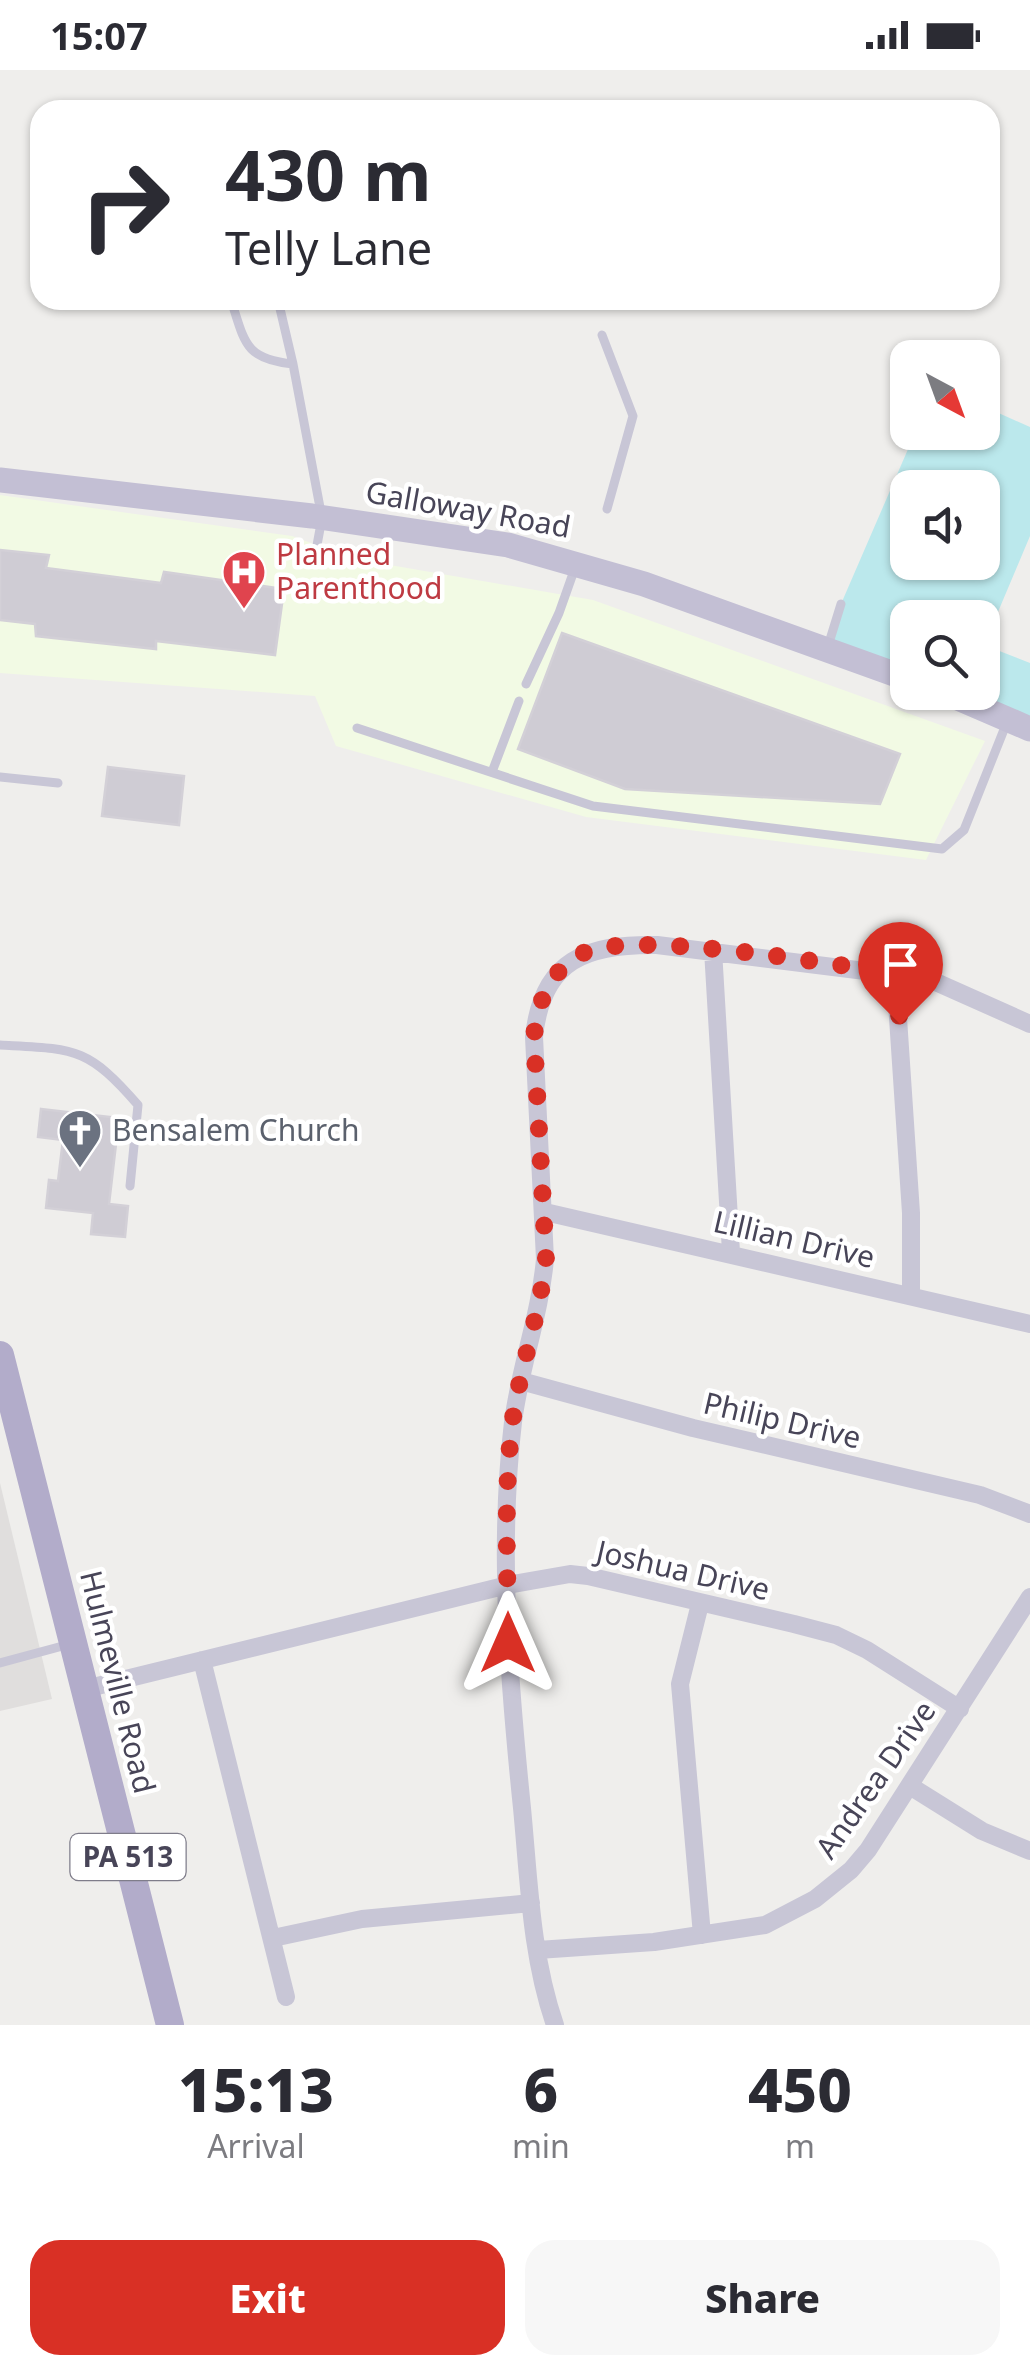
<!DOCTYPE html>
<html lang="en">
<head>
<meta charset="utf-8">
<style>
  body { margin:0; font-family:"Noto Sans",sans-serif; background:#f7f7f7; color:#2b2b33; height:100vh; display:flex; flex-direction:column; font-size:38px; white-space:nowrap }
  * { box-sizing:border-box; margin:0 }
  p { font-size:32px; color:#7c7c81 }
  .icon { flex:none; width:55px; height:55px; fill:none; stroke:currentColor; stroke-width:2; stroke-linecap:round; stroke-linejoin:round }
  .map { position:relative; height:1955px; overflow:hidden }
  .panel { display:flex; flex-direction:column; background:#fff; flex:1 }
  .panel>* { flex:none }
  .top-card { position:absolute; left:30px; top:30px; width:970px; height:210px; border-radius:30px; box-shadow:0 2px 8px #0004; background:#fff; color:#2b2b33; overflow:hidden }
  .needle { width:65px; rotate:139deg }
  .controls { position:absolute; left:890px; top:270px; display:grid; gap:20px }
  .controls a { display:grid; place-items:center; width:110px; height:110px; border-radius:20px; background:#fff; box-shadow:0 2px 8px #0004; font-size:50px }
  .pin { position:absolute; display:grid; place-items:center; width:85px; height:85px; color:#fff; margin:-102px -42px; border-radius:50% 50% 50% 0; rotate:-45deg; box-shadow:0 0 10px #0007 }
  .pin .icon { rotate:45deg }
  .me { position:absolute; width:110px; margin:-55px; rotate:0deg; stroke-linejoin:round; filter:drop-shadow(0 0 8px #0008) }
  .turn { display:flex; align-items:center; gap:35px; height:210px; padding:0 30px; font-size:45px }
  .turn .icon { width:130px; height:130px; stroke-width:2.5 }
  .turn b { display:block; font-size:70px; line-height:85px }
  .eta { display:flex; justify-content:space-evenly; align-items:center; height:170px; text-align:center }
  .eta b { font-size:60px; font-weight:800; line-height:70px }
  .button { display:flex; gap:20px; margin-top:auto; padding:20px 30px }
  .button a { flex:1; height:115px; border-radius:30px; background:#d93025; color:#fff; font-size:40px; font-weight:800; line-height:115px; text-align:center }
  .button a+a { background:#f7f7f7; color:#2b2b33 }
  .status { display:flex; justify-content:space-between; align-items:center; height:70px; padding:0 50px; background:#fff; direction:ltr }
  .status svg { height:28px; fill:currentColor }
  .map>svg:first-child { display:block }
  .commercial { fill:#f2fae4 }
  .education { fill:#e0dedd }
  .green { fill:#bbe8ec; fill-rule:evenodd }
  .building { fill:#cfccd4; stroke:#d3d0d7; stroke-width:2.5 }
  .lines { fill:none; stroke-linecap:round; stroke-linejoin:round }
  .lane { stroke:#c8c6d6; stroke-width:9 }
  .street { stroke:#c8c6d6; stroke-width:18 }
  .secondary { stroke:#c3bfd4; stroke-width:25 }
  .primary { stroke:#b2acca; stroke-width:28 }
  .route { stroke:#d93025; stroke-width:18; stroke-dasharray:0 32.4 }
  .labels { text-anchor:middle; stroke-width:9; stroke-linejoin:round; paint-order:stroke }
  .shield { fill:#fff; stroke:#7f7d8a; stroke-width:2.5 }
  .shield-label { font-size:28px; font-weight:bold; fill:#484558 }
  .street-label { font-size:30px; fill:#484558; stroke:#fff }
  .health-label { font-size:30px; fill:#be3a42; stroke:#fff; text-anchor:start }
  .worship-label { font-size:30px; fill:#5b616d; stroke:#fff; text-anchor:start }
</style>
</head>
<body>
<div class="status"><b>15:07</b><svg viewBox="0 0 49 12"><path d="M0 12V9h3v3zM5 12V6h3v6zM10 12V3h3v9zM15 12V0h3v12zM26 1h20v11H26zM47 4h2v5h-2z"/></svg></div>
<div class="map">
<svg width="1030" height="1955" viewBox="0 0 1030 1955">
  <rect width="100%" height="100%" fill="#efeeec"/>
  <!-- commercial -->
  <path class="commercial" d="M0 425 292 466 355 489 593 530 985 671 926 790 586 747 336 676 315 626 0 603Z"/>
  <!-- education -->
  <path class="education" d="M0 1413 52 1629 0 1641Z"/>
  <!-- green -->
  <path class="green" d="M983 336 1030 357V466L984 575 1030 593V659L944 623 982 622V548H908L907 609 827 578 841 534 915 363 982 362ZM908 418H982V492H908Z"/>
  <!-- building -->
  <path class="building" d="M0 480 49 485 46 498 161 513 164 502 284 519 275 585 156 571V579L36 566 35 554 0 550Z
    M562 563 900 684 880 734 625 719 518 679Z
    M108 697 184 706 179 755 102 746Z
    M41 1039 119 1048 109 1134 128 1136 125 1167 91 1164 93 1143 46 1138 49 1110 58 1111 63 1070 38 1067Z"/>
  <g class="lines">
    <!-- lane -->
    <path class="lane" d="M278 230 293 294
      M232 233C245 274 246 289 293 294L322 448 315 486
      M602 265 633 346 607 439
      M828 576 841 534
      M526 614 559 543 576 495
      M357 658 593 736 942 779 964 760 1007 652
      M492 702 519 631
      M0 707 58 713
      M0 975C74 979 87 976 138 1035L130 1116
      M0 1593 70 1574"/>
    <!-- street -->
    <path class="street" d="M713 880 731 1182
      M895 903 911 1143V1226
      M545 1142 1030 1254
      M521 1311 693 1358 980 1425 1030 1444
      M700 1534 680 1614 702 1865
      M202 1590 286 1927
      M85 1619 508 1515 570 1504 588 1506 794 1554 836 1565 867 1580 960 1639
      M910 1716 982 1761 1030 1781
      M273 1868 362 1849 531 1833
      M538 1880 654 1872 765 1855 815 1829 851 1800 868 1780 1030 1527
      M555 1955C531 1886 529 1811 522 1738 509 1611 498 1480 513 1352 520 1297 540 1245 545 1189L534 967C542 889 587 874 657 875L929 909 1030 954"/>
    <!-- secondary -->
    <path class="secondary" d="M0 410 312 446 508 475 644 514 908 609
      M944 622 1030 659"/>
    <!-- primary -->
    <path class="primary" d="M0 1285 170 1955"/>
  </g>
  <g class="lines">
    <!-- route -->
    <path class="route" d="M508 1573C508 1499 503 1421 513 1348 521 1294 540 1243 546 1189L534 967C537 933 550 901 581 884 630 858 832 895 895 903L900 954"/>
  </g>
  <!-- icons -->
  <defs>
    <symbol id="hospital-pin" viewBox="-11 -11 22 30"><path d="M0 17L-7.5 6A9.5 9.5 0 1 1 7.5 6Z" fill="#e0444e" stroke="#fff"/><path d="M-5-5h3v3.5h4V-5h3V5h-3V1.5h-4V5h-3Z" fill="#fff"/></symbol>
    <symbol id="church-pin" viewBox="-11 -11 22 30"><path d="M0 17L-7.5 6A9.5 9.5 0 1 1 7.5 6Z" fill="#6b7280" stroke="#fff"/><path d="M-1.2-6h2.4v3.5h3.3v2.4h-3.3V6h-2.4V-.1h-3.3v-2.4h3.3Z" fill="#fff"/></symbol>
  </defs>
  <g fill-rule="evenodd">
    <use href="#hospital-pin" x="219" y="477" width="50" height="68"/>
    <use href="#church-pin" x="55" y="1036" width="50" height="68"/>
  </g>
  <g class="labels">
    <!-- shield labels -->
    <rect class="shield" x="70.5" y="1764" width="115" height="46" rx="8"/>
    <g class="shield-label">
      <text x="128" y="1797">PA 513</text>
    </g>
    <!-- street labels -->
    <g class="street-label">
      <text transform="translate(468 440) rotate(10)" y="10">Galloway Road</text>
      <text transform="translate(794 1170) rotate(13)" y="10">Lillian Drive</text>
      <text transform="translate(782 1351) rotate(13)" y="10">Philip Drive</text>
      <text transform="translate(683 1501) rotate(13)" y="10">Joshua Drive</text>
      <text transform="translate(117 1612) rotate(76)" y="10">Hulmeville Road</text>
      <text transform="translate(876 1710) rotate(-55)" y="10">Andrea Drive</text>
    </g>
    <!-- health labels -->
    <g class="health-label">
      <text x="276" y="495">Planned<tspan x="276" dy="34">Parenthood</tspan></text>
    </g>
    <!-- worship labels -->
    <g class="worship-label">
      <text x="112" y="1071">Bensalem Church</text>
    </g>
  </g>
</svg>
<div class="controls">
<a><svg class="needle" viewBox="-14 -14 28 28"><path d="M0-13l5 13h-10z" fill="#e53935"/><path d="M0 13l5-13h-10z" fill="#7c7c81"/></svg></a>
<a><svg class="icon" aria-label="sound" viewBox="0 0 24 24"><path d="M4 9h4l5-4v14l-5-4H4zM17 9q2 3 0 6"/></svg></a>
<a><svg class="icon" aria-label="search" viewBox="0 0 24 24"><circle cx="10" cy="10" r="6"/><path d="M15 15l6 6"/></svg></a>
</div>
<div class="pin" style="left:900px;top:954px;background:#d93025"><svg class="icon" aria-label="arrive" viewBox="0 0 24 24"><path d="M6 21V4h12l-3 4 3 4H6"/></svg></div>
<svg class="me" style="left:508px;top:1573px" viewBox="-20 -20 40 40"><path d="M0-17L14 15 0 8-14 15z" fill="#d93025" stroke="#fff" stroke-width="4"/></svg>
<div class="top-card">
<div class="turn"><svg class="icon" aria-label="right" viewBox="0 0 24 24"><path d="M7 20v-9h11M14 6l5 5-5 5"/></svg><div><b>430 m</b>Telly Lane</div></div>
</div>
</div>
<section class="panel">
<div class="eta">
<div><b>15:13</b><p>Arrival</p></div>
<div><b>6</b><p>min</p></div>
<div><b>450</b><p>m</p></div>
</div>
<div class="button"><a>Exit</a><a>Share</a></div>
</section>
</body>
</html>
